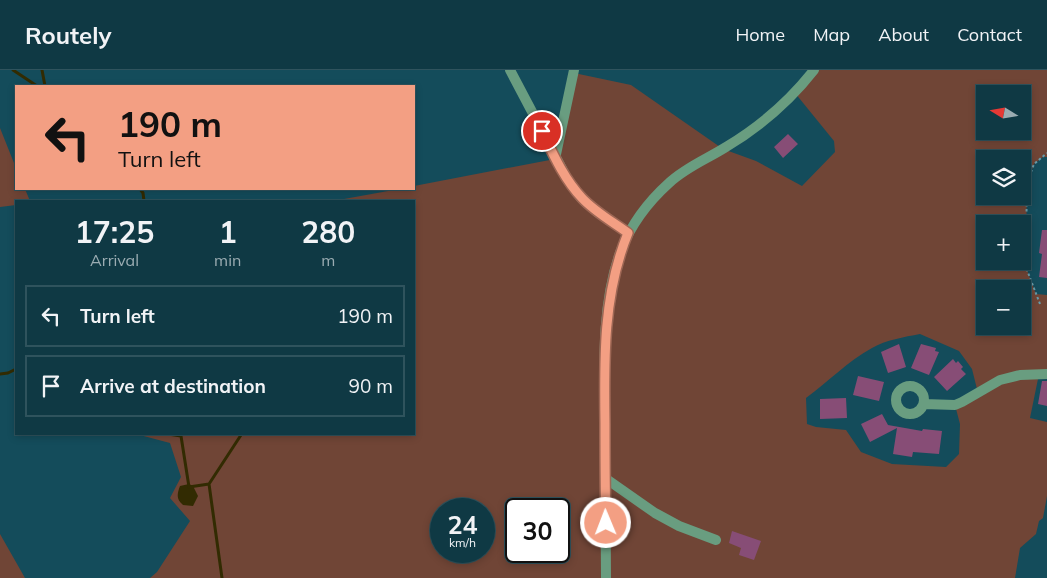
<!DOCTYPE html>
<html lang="en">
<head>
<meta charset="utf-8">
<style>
  body { margin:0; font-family:Mulish,sans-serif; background:#1d444f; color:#f1f3f6; height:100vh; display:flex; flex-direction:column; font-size:19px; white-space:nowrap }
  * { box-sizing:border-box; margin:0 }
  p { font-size:16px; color:#9bacb2 }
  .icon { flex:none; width:28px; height:28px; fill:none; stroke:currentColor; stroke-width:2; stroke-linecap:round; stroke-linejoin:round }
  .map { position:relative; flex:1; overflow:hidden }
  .sheet { position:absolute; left:15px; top:130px; width:400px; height:235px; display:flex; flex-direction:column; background:#0f3944; border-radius:0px; box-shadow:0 2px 8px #0003,0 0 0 1px #2f535d }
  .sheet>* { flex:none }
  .guide { position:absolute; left:15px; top:15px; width:400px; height:105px; border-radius:0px; box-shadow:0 2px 8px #0003,0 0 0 1px #2f535d; background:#f39f83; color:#111; overflow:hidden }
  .needle { width:32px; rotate:281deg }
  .tools { position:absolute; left:976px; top:15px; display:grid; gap:10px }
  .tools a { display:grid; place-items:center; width:55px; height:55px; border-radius:0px; background:#0f3944; box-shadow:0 2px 8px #0003,0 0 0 1px #2f535d; font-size:25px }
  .speed { position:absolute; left:430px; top:428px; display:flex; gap:10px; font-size:25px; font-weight:700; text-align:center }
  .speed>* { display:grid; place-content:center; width:65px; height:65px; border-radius:50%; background:#0f3944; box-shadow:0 2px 8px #0003,0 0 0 1px #2f535d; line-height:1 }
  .speed small { font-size:12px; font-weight:400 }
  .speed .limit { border:2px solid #111; border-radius:8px; background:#fff; color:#111 }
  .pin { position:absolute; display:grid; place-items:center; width:42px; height:42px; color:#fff; margin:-21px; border:2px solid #fff; border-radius:50%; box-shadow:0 1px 5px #0007 }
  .me { position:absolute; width:55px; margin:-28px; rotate:359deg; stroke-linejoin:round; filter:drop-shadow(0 0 4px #0008) }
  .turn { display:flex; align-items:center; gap:18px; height:105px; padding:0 20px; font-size:22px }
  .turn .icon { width:65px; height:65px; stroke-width:2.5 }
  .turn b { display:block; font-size:35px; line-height:42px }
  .eta { display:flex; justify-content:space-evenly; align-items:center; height:85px; text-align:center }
  .eta b { font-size:30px; font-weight:700; line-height:35px }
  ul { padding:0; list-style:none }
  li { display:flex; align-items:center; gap:15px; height:62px; margin:0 10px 8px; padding:0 10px; border:2px solid #2f535d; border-radius:0px }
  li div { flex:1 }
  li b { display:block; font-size:19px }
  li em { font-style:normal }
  header { display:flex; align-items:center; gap:30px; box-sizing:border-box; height:70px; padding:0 25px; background:#0f3944; border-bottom:1px solid #2f535d }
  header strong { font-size:24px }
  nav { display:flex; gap:28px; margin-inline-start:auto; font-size:18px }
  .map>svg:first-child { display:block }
  .green { fill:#704536; fill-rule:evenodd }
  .water { fill:#322b02 }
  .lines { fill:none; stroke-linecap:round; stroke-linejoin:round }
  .stream { stroke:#322b02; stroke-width:3 }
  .building { fill:#874d76 }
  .path { stroke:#689caa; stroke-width:2; stroke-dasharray:2.5 2.5; stroke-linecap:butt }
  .minor { stroke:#699d80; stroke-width:10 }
  .route-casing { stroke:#9e6755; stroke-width:12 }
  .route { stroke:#f39f83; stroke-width:9 }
</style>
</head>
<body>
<header>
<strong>Routely</strong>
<nav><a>Home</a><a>Map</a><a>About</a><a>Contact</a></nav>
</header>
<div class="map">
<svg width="1047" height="508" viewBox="0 0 1047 508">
  <rect width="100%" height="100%" fill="#144c5b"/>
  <!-- green -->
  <path class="green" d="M813 0H1047V87H1043L1034 94 1027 113 1026 175 1027 200 1036 224 1047 225V305L1039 304 1030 348 1047 352V426L1043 448 1039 451 1036 464 1020 478 1015 508H150L157 502 190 451 170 428 181 407 170 373 136 364H414V131H333L399 119H414V116L555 89 574 3 631 15 723 79 756 91 802 116 835 82 834 71 795 23ZM985 24H1022V61H985ZM985 89H1022V126H985ZM985 154H1022V191H985ZM985 219H1022V256H985ZM920 264 959 281 972 299 978 323 955 335 960 354 959 384 946 397 892 394 861 382 846 360 816 357 807 354 806 328C828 312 848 291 872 278 886 270 904 267 920 264ZM441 439H484V481H441ZM516 439H559V481H516Z
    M0 58 16 98V119H25L30 131H16V135L0 137Z
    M0 464 25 508H0Z"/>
  <!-- water -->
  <path class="water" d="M189 414 193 416 198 426 193 436 183 435C176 429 177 424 180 416Z"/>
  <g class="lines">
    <!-- stream -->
    <path class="stream" d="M13 0 37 16
      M42 0 45 16
      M140 119 143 123 144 131
      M0 304 8 303 16 299
      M168 364 181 366 189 417 209 414
      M222 508 209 414 241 365 240 364"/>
  </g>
  <!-- building -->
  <path class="building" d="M788 64 798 74 783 88 774 77Z
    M1042 160H1047V208L1039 207 1042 184 1039 183Z
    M899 274 906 297 888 303 881 282Z
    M921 274 936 278 935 281 939 282 929 305 911 298Z
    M953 289 956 293 958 291 963 297 961 299 966 304 947 321 934 307Z
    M858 306 884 312 879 331 853 325Z
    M1042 311H1047V336L1038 334Z
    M846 328 847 348 820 349V329Z
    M882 344 888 355 922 361 923 359 942 361 939 384 913 382 912 387 893 384 897 358 870 372 861 354Z
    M732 461 761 471 754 490 739 485 741 478 729 473Z"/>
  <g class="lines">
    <!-- path -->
    <path class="path" d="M1040 234 1027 200 1026 175 1027 113 1034 94 1047 83"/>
    <!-- minor -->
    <path class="minor" d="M510 0 568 110 581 128 597 142 629 163
      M555 89 574 0
      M896 330a14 14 0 1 1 28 0a14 14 0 1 1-28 0Z
      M924 334 955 335 962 332 1000 310 1020 305 1047 304
      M605 408 655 443 679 456 716 470
      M606 508C606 456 605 405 605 353 604 297 601 234 621 180 631 155 649 131 669 113 686 97 707 89 726 77 761 56 789 32 814 0"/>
  </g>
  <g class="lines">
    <defs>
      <path id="route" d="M542 61C553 84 564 109 582 128 595 142 613 152 628 163 603 224 604 289 605 354 605 387 605 420 606 453"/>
    </defs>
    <!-- route casing -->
    <use href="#route" class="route-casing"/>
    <!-- route -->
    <use href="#route" class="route"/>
  </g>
</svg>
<div class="tools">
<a><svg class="needle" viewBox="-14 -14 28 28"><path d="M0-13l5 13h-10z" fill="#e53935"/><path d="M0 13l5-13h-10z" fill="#9bacb2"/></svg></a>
<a><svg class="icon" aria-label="layers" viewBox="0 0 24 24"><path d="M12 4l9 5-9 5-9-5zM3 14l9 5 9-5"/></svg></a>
<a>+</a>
<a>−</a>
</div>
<div class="speed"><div>24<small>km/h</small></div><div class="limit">30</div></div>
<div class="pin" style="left:542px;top:61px;background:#d93025"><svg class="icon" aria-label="arrive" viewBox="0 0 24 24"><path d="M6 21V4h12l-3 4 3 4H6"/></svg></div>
<svg class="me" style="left:606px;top:453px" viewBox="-20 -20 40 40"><circle r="17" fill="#f39f83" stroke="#fff" stroke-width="3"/><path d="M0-11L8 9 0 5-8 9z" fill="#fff"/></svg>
<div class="guide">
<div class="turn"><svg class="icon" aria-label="left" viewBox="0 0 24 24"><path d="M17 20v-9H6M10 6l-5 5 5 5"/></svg><div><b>190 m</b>Turn left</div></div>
</div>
<section class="sheet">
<div class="eta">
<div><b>17:25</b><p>Arrival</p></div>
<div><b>1</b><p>min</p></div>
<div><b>280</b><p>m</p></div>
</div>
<ul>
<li><svg class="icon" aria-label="left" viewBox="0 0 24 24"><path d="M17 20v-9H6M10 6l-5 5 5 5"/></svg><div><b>Turn left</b></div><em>190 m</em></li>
<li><svg class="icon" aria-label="arrive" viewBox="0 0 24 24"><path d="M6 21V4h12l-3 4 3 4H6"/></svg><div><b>Arrive at destination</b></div><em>90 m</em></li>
</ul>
</section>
</div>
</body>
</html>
